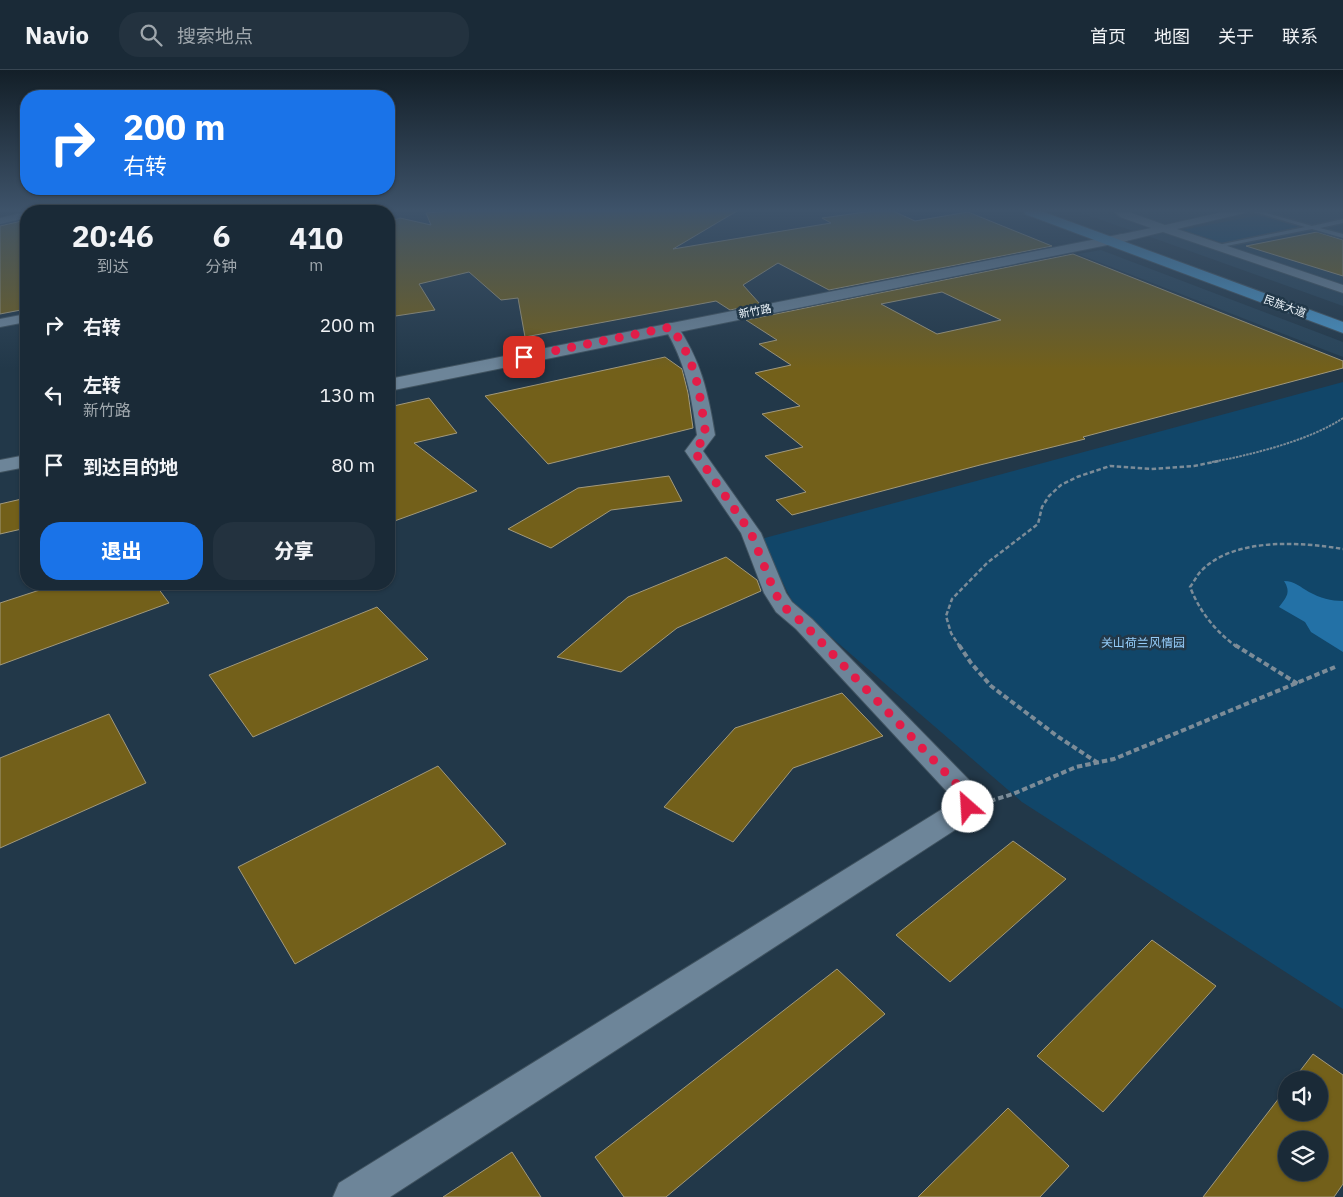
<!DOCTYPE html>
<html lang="zh">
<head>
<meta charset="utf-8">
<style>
  body { margin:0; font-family:"IBM Plex Sans","Noto Sans SC",sans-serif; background:#23323f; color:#f1f3f6; height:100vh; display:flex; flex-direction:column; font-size:19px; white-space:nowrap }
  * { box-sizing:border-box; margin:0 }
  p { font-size:16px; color:#9fa7ad }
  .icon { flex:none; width:28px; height:28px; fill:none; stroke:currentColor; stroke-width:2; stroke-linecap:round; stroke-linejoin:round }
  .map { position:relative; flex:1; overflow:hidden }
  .details { position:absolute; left:20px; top:135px; width:375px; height:385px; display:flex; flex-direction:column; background:#1a2a37; border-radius:20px; box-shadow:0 1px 4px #0004,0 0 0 1px #384652 }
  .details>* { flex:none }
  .top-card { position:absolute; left:20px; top:20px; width:375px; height:105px; border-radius:20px; box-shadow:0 1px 4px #0004,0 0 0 1px #384652; background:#1a73e8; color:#fff; overflow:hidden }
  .controls { position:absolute; left:1278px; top:1001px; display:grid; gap:10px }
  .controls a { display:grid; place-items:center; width:50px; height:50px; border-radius:50%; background:#1a2a37; box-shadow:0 1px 4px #0004,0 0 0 1px #384652; font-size:25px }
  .pin { position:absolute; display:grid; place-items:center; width:42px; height:42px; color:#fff; margin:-21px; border-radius:10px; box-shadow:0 2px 8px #0006 }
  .me { position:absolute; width:55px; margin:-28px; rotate:334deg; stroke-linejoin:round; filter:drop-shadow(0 0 4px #0008) }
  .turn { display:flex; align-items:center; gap:18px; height:105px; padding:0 20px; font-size:22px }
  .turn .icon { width:65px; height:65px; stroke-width:2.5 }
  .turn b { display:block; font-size:35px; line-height:42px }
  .eta { display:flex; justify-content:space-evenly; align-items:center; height:85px; text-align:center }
  .eta b { font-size:30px; font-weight:800; line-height:35px }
  .primary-button { display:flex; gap:10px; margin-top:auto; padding:10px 20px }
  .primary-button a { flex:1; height:58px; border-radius:20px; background:#1a73e8; color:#fff; font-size:20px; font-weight:800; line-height:58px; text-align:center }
  .primary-button a+a { background:#23323f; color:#f1f3f6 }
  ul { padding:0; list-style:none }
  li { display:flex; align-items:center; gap:15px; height:70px; padding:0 20px }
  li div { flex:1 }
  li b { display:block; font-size:19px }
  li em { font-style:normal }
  header { display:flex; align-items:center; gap:30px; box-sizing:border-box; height:70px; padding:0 25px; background:#1a2a37; border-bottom:1px solid #384652 }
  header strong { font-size:24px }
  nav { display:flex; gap:28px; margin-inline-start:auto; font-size:18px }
  .search { width:350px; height:45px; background:#23323f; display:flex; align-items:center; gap:12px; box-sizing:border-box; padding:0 18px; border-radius:20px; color:#9fa7ad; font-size:19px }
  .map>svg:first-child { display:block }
  .built { fill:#284459 }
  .green { fill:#114669 }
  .water { fill:#2371a6 }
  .building { fill:#73601a; stroke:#a2997c; fill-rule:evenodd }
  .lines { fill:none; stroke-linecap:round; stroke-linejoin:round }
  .lane-casing { stroke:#405360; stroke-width:3 }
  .street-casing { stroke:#405360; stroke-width:2 }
  .secondary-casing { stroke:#405360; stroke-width:2 }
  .primary-casing { stroke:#405360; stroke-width:2 }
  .path-far2 { stroke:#7c8c98; stroke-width:2; stroke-dasharray:2.5 1; stroke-linecap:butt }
  .path-far1 { stroke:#7c8c98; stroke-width:2.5; stroke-dasharray:4.5 2.5; stroke-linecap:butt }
  .path { stroke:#7c8c98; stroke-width:4; stroke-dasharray:5.5 3; stroke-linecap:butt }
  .lane { fill:#6d8599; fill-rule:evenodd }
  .street { fill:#6d8599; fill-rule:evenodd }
  .secondary { fill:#6d8599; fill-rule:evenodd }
  .primary { fill:#4892c4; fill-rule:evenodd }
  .route { stroke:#e11d48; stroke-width:9; stroke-dasharray:0 16.2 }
  .labels { text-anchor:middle; stroke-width:5; stroke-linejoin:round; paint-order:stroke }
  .far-street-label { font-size:11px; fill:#eef6fc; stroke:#223849 }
  .park-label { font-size:12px; fill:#95ccf9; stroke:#223849 }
</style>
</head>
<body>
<header>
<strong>Navio</strong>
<div class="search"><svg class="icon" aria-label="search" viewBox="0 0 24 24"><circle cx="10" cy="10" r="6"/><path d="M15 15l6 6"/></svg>搜索地点</div>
<nav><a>首页</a><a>地图</a><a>关于</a><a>联系</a></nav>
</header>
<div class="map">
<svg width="1343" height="1127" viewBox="0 0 1343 1127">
  <rect width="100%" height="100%" fill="#223849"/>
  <!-- built -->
  <path class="built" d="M1075 141H1343V236L1159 170Z
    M1101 180 1343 272V287L1078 184Z"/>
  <!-- green -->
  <path class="green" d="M1260 145 1301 157 1223 173 1183 160Z
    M1343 312V939L1022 732 794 535 761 469Z"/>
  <!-- water -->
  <path class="water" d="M1284 511C1295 511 1300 517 1309 522 1320 528 1331 531 1343 531V582L1311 562 1305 552 1279 537C1287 527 1291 522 1284 511Z"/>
  <!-- building -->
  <path class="building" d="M450 141H737L673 179 831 153 822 148 873 141H893L915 151 968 142 1052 176 829 220 778 193 743 215 760 234 730 240 716 231 525 267 518 228 501 230 469 202 419 214 435 240 389 247V152L400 148 431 155 426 143Z
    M26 150V239L0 244V156Z
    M1317 162 1343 170V206L1246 176Z
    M1073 184 1343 291V298L1083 367 1085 369 980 395 792 445 776 430 806 422 765 386 803 377 762 344 800 336 755 303 791 295 759 274 777 270 746 250ZM942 222 1001 250 937 264 881 234Z
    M665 287 682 299 688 323 693 358 548 394 485 326Z
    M429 328 457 363 414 373 477 421 389 453V337Z
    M669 406 682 431 611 440 551 478 508 459 578 418Z
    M26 428V458L0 464V434Z
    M726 487 757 510 761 521 677 558 621 602 557 587 628 527Z
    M58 514H155L169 533 0 595V533Z
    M377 537 428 589 253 667 209 605Z
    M842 623 883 666 793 698 733 772 664 737 735 658Z
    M109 644 146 713 0 778V688Z
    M438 696 506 774 295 894 238 797Z
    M1013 771 1066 809 950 912 896 865Z
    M1152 870 1216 916 1103 1042 1037 986Z
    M837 899 885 944 666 1127H624L595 1087Z
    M1313 984 1343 1005V1114L1334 1127H1203L1286 1019V1042H1319V1010H1293ZM1286 1070H1319V1102H1286Z
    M1008 1038 1069 1096 1040 1127H918Z
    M512 1082 541 1127H443Z"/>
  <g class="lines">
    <defs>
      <path id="lane" d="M1251 141H1260L1312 156 1343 149V153L1320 158 1343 164V168L1312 159 1216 178V176L1218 175 1305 157Z"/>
      <path id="street" d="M1114 141H1126L1165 155 1227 141H1246L1245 143 1177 159 1343 215V223L1163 162 1122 172 1118 171 1116 168 1118 165 1151 158 1120 147Z
        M26 142V148L0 154V148Z
        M26 244V252L0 257V249Z
        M671 253 676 254C701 290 708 322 715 365L703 381 761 463 786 523 792 532 812 549 974 715 982 737 978 745 390 1127H333L339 1113 952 733 951 726 796 559 776 542 764 523 741 463 685 381 697 365C691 324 686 293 664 257L666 254Z"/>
      <path id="secondary" d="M1122 164 1127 165 1129 168 1127 171 389 321V309Z
        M26 385V397L0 402V390Z"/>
      <path id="primary" d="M1024 141H1041L1343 252V263L1025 144Z"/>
    </defs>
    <!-- lane casing -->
    <use href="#lane" class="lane-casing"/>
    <!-- street casing -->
    <use href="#street" class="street-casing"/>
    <!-- secondary casing -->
    <use href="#secondary" class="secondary-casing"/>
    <!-- primary casing -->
    <use href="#primary" class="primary-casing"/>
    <!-- path-far2 -->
    <path class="path-far2" d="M1212 392C1251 385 1311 370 1343 348"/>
    <!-- path-far1 -->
    <path class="path-far1" d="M960 577 951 563 946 546 952 529 987 493 1038 454 1042 437 1049 426 1061 415 1077 407 1110 396 1151 399 1194 396 1219 391
      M1237 577C1215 561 1200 542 1190 517 1194 512 1197 505 1201 501 1234 467 1301 472 1343 479"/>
    <!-- path -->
    <path class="path" d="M959 575 971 593 991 616 1057 666 1098 693
      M1235 575 1298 614
      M990 731 1013 724 1076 697 1114 689 1335 597"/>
    <!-- lane -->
    <use href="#lane" class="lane"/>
    <!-- street -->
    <use href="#street" class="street"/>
    <!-- secondary -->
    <use href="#secondary" class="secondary"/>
    <!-- primary -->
    <use href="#primary" class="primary"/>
  </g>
  <!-- sky -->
  <linearGradient id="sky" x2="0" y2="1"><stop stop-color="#131f28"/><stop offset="0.47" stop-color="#3e536a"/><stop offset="1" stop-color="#3e536a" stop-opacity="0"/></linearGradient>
  <rect width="1343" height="299" fill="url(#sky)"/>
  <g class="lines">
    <!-- route -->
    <path class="route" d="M524 287 671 257C698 295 699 321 706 366L694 381 751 463 775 523 784 537 804 554 964 722 968 737"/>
  </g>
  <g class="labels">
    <!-- far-street labels -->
    <g class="far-street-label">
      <text transform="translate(1285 236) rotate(20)" y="4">民族大道</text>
      <text transform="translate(755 241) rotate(-11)" y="4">新竹路</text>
    </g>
    <!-- park labels -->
    <g class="park-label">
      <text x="1143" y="577">关山荷兰风情园</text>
    </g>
  </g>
</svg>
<div class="controls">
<a><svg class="icon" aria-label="sound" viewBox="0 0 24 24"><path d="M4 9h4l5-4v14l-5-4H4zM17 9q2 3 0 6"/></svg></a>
<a><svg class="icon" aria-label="layers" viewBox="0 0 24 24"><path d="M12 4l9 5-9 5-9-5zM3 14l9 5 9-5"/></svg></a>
</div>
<div class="pin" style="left:524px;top:287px;background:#d93025"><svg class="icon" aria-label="arrive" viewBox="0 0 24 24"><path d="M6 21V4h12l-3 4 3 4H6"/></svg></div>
<svg class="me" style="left:968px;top:737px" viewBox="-20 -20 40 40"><circle r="19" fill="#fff"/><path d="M0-13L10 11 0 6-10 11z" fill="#e11d48"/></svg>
<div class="top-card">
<div class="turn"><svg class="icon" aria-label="right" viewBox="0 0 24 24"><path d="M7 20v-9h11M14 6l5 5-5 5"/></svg><div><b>200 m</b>右转</div></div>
</div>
<section class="details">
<div class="eta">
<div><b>20:46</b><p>到达</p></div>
<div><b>6</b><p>分钟</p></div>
<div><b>410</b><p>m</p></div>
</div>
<ul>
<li><svg class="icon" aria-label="right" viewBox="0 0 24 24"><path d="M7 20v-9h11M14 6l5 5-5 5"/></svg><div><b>右转</b></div><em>200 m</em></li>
<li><svg class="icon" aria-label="left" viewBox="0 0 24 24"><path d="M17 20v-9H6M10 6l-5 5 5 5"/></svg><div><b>左转</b><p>新竹路</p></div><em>130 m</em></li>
<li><svg class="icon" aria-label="arrive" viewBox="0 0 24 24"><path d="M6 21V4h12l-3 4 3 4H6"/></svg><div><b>到达目的地</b></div><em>80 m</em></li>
</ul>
<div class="primary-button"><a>退出</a><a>分享</a></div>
</section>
</div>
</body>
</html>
